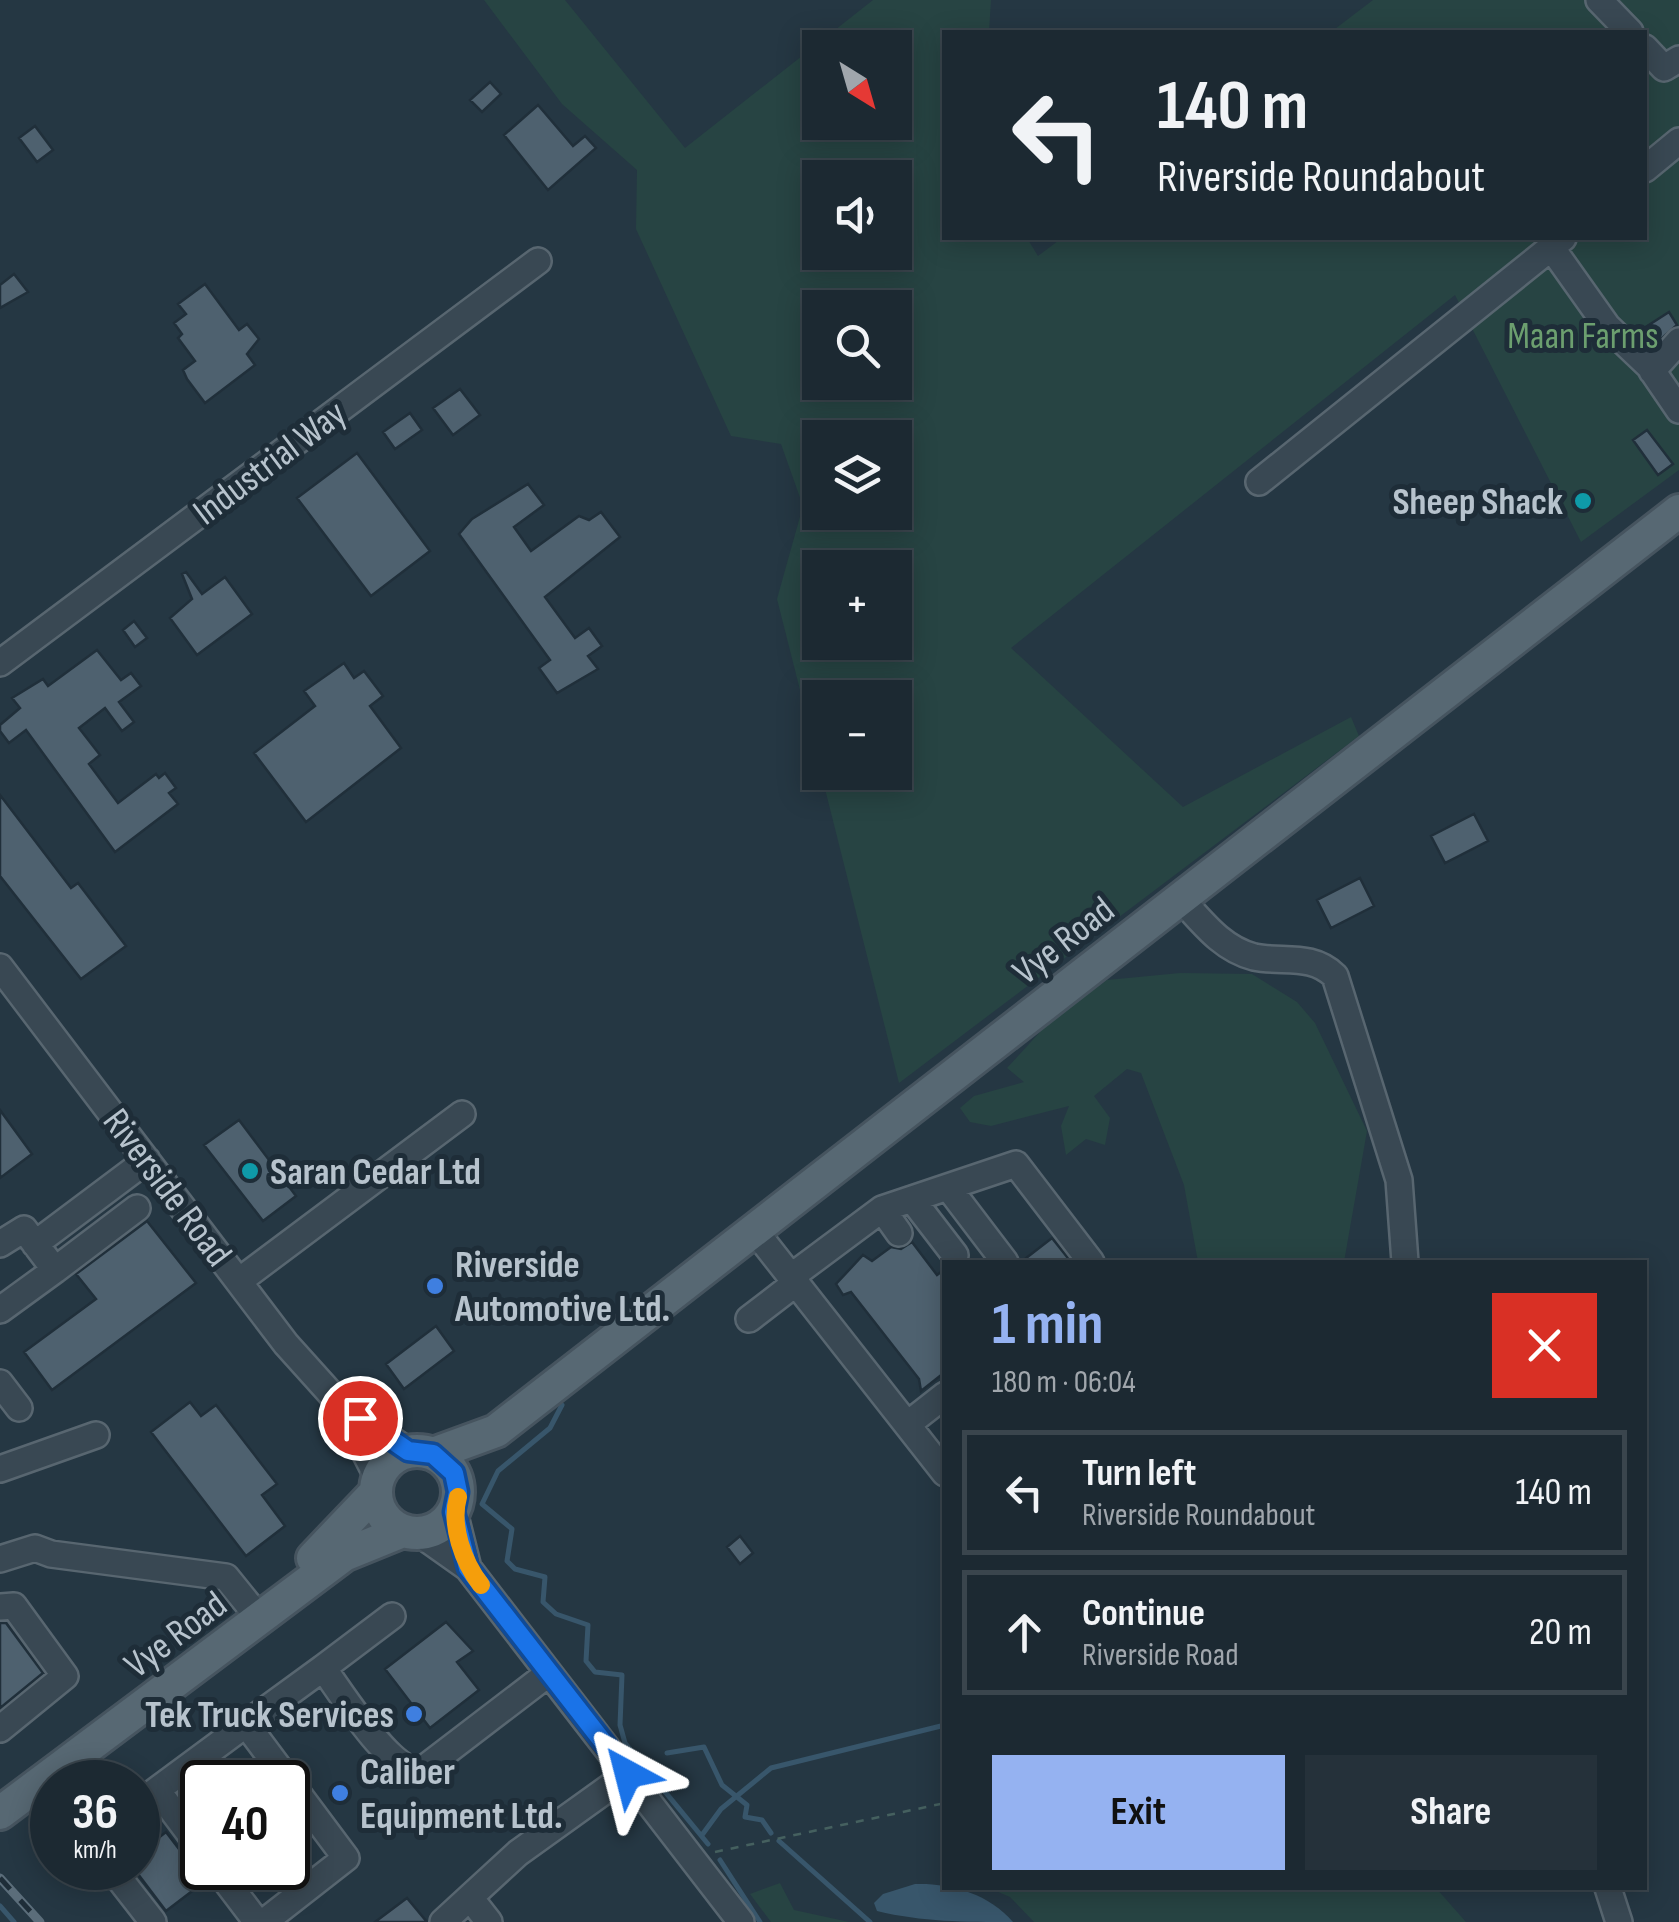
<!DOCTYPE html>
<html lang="en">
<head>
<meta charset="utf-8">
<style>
  body { margin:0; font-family:"Sofia Sans Condensed",sans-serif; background:#25313a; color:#f1f3f6; height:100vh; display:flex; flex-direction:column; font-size:38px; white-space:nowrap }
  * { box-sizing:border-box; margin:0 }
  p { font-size:32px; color:#a0a6ac }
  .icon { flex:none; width:55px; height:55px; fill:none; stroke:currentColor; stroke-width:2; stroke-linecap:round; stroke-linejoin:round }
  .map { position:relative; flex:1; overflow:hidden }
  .details { position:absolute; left:942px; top:1260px; width:705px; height:630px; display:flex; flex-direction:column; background:#1c2932; border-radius:0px; box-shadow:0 5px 25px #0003,0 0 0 2px #3a454d }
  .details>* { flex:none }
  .guide { position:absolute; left:942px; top:30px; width:705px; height:210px; border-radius:0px; box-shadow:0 5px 25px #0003,0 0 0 2px #3a454d; background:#1c2932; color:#f1f3f6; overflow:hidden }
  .needle { width:65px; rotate:143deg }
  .fabs { position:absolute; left:802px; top:30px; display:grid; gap:20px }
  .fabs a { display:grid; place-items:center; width:110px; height:110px; border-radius:0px; background:#1c2932; box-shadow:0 5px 25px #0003,0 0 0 2px #3a454d; font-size:50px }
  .speed { position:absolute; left:30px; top:1760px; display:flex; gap:20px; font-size:50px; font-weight:700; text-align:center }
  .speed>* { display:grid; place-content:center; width:130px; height:130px; border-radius:50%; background:#1c2932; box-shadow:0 5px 25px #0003,0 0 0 2px #3a454d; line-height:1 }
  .speed small { font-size:25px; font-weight:400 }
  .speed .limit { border:5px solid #111; border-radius:15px; background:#fff; color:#111 }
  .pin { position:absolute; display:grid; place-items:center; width:85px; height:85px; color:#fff; margin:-42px; border:5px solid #fff; border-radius:50%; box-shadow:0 2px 10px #0007 }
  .me { position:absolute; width:110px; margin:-55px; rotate:322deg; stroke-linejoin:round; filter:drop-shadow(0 0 8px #0008) }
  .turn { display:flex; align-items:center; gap:35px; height:210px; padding:0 50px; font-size:45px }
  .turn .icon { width:130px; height:130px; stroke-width:2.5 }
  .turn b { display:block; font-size:70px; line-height:85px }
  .round { display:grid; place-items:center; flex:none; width:105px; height:105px; border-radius:0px; background:#25313a }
  .overview { display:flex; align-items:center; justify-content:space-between; height:170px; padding:0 50px }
  h1 { font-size:60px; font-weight:700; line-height:75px; color:#95b2f1 }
  .cta { display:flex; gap:20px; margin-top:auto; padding:20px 50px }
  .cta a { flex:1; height:115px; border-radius:0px; background:#95b2f1; color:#111; font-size:40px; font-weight:700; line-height:115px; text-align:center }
  .cta a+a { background:#25313a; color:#f1f3f6 }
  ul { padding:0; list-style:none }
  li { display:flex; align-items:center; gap:30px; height:125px; margin:0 20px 15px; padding:0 30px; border:5px solid #3a454d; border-radius:0px }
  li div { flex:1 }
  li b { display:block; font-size:38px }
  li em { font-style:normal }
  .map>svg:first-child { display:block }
  .green { fill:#274443; fill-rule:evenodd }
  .water { fill:#38566b }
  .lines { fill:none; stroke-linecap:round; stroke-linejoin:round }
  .stream { stroke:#38566b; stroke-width:5 }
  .building { fill:#4e616f; stroke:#202f3a; stroke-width:2.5 }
  .minor-casing { stroke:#586670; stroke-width:30 }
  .major-casing { stroke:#46545f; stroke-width:38 }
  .path { stroke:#45605f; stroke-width:2.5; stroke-dasharray:8 8; stroke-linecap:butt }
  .minor { stroke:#394853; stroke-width:25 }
  .major { stroke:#576873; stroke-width:32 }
  .rail-casing { stroke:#5b6d7a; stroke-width:9 }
  .rail { stroke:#1e2d38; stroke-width:5; stroke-dasharray:15; stroke-linecap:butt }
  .route-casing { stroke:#114b97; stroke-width:25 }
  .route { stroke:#1a73e8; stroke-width:18 }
  .slow { stroke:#f59e0b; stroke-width:18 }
  .culture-dot { fill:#0f9aa8; stroke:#1e2d38; stroke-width:4 }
  .shop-dot { fill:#3f7fe0; stroke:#1e2d38; stroke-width:4 }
  .labels { text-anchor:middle; stroke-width:10; stroke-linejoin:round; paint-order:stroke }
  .park-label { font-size:38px; fill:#6c9f6f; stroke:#1e2d38 }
  .street-label { font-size:38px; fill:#b7c3cd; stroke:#1e2d38 }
  .poi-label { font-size:38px; font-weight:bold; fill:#b7c3cd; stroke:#1e2d38; text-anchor:start }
</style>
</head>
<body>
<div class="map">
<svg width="1679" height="1922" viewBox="0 0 1679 1922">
  <rect width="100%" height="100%" fill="#253743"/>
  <!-- green -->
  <path class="green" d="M484 0H565L685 148 873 0H991L989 32H945V238H1027L1038 256 1062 238H1645V32H1331L1373 0H1679V470L1581 542 1455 295 1011 648 1183 807 1351 717 1359 736 899 1083 821 773 895 772V698H820V769L777 599 803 506 781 444 731 436 636 229 637 170 562 104ZM820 48H895V122H820ZM820 178H895V252H820ZM820 308H895V382H820ZM820 438H895V512H820ZM820 568H895V642H820Z
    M1180 973 1252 974 1297 1002 1315 1023 1367 1131 1344 1262H1198L1184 1185 1141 1073 1127 1069 1094 1096 1110 1118 1105 1145 1086 1139 1066 1155 1061 1126 1069 1106 991 1126 970 1122 960 1108 974 1096 1024 1082 1007 1068 1050 1021 1107 980Z
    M780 1883 794 1910 849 1922H771L750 1894Z
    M989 1888H1436L1466 1922H1034L1010 1897Z"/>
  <!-- water -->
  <path class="water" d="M915 1884C950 1883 988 1893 1013 1922 965 1922 922 1922 877 1911L874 1903 883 1894Z"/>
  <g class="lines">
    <!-- stream -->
    <path class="stream" d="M562 1405 550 1428 498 1471 482 1504 512 1529 507 1561 515 1569 545 1577 543 1602 556 1614 588 1625 586 1661 595 1672 622 1675 620 1725 625 1743 708 1844
      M667 1753 704 1747 722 1785 747 1805 745 1817 762 1820 771 1833
      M702 1835 721 1809 771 1768 945 1725
      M779 1841 870 1922
      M720 1860 760 1922
      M0 1906 14 1922"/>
  </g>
  <!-- building -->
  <path class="building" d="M490 82 501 94 482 112 470 100Z
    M538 105 573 146 585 136 596 148 548 190 504 135Z
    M35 126 53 150 37 162 19 138Z
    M14 274 28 292 0 308V285Z
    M205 284 239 330 247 324 259 339 247 354 255 365 205 403 187 379 183 370 195 361 178 338 182 334 174 323 186 314 178 304Z
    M1669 312 1677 325 1652 347 1638 332Z
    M460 389 480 415 453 435 433 408Z
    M410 413 422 430 395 449 383 432Z
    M1647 430 1673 464 1658 475 1633 440Z
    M357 453 430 551 371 596 297 498Z
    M528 484 544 505 514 527 531 551 579 516 589 520 601 512 620 537 545 597 575 638 589 628 602 646 588 656 598 669 557 693 539 668 550 660 459 534 472 519Z
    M186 572 202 594 225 577 252 614 197 655 170 618 192 599 182 574Z
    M134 621 147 638 135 647 123 630Z
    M97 650 121 680 131 673 141 686 119 702 134 722 122 731 105 708 79 728 100 755 89 764 118 803 156 774 159 778 165 773 176 788 169 793 178 804 115 852 26 730 9 743 0 731V725L20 708 12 698 43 679 48 686Z
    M344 663 354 678 364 671 383 696 370 706 401 748 306 822 254 753 315 706 304 691Z
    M0 795 71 888 78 883 126 946 81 979 0 876Z
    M1474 814 1488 841 1445 863 1431 836Z
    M1360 878 1374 906 1331 928 1317 900Z
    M0 1110 32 1154 0 1178Z
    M239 1120 296 1196 263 1221 204 1145Z
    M147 1221 196 1283 52 1390 24 1352 96 1299 76 1274Z
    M1052 1238 1071 1262H1021Z
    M912 1242 937 1275 945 1269V1372L921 1391 919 1379 851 1292 843 1295 836 1284 863 1255 872 1261 891 1247 901 1249Z
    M436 1326 454 1351 404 1389 386 1364Z
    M190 1402 201 1416 216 1405 277 1484 262 1495 285 1526 246 1556 151 1432Z
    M740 1536 753 1553 740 1564 727 1547Z
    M446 1622 473 1651 457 1662 479 1690 430 1728 385 1669Z
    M0 1623H6L43 1673 0 1708Z
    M166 1832 204 1882 166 1911 138 1874V1854Z
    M242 1868H279L255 1885Z
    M407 1898 427 1922H375Z"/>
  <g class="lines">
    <defs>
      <path id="minor" d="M1599 0 1630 32
        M1645 48 1664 68 1679 59
        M1645 169 1679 141
        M1551 247 1607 326 1649 366 1679 410
        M1652 371 1679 341
        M1259 482 1563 238
        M0 663 538 261
        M1181 899C1202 922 1222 949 1254 957 1283 963 1312 953 1335 976L1399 1180 1405 1262
        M0 967 286 1344 340 1404 408 1451
        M948 1187 1005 1262
        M912 1199 955 1255
        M882 1209 899 1233
        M755 1231 945 1473
        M0 1244 24 1229 55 1270 0 1310
        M35 1244 147 1160
        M55 1270 137 1208
        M792 1276 882 1209 1016 1164 1091 1262
        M239 1281 462 1114
        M749 1319 797 1282
        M0 1383 19 1408
        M345 1413 378 1478
        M908 1424 945 1395
        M0 1469 96 1435
        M454 1512 468 1568 741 1922
        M420 1534 468 1568
        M0 1559 35 1548 51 1554 226 1577 252 1609
        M0 1607 14 1606 65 1676 0 1729
        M392 1616 323 1668C341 1692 390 1773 421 1771L549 1673
        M246 1724 323 1668
        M157 1790 202 1850
        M138 1804 246 1724 346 1858 264 1922
        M51 1808 52 1809
        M111 1868 153 1922
        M216 1868 257 1922
        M1608 1888 1619 1922
        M471 1899 489 1922
        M443 1922 518 1853 628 1774"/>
      <path id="major" d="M376 1492a41 41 0 1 1 82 0a41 41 0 1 1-82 0Z
        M433 1454 496 1431 1679 511
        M313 1558 375 1493
        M0 1813 344 1555 403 1531"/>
    </defs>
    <!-- minor casing -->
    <use href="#minor" class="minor-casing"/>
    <!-- major casing -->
    <use href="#major" class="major-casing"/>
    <!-- path -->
    <path class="path" d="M715 1852 945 1803"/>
    <!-- minor -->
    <use href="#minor" class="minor"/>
    <!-- major -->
    <use href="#major" class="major"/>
    <defs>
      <path id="rail" d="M0 1878 40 1922"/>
    </defs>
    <!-- rail casing -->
    <use href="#rail" class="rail-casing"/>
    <!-- rail -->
    <use href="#rail" class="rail"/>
  </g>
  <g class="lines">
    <defs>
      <path id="route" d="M360 1418 408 1451 433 1454 454 1473 458 1492 454 1512 468 1568 628 1774"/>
    </defs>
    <!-- route casing -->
    <use href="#route" class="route-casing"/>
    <!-- route -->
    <use href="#route" class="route"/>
    <!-- slow -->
    <path class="slow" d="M458 1497C450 1525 463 1562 481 1585"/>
  </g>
  <!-- markers -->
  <g class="culture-dot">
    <circle cx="1583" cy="501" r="10"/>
    <circle cx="250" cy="1171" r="10"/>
  </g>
  <g class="shop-dot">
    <circle cx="435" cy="1286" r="10"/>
    <circle cx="414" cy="1714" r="10"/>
    <circle cx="340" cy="1793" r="10"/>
  </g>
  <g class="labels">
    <!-- park labels -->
    <g class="park-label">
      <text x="1583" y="348">Maan Farms</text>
    </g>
    <!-- street labels -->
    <g class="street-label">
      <text transform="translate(269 462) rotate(-37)" y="13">Industrial Way</text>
      <text transform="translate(1063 940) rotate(-38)" y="13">Vye Road</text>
      <text transform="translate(168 1187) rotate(53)" y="13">Riverside Road</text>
      <text transform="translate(175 1634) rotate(-37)" y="13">Vye Road</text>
    </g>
    <!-- poi labels -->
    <g class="poi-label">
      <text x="1563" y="514" text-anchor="end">Sheep Shack</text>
      <text x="270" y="1184">Saran Cedar Ltd</text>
      <text x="455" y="1277">Riverside<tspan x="455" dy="44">Automotive Ltd.</tspan></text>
      <text x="394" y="1727" text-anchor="end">Tek Truck Services</text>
      <text x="360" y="1784">Caliber<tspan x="360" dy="44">Equipment Ltd.</tspan></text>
    </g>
  </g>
</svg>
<div class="fabs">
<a><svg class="needle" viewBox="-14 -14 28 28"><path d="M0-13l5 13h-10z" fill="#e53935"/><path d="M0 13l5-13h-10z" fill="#a0a6ac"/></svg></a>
<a><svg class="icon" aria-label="sound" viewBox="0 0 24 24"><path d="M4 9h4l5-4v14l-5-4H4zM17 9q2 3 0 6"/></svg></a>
<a><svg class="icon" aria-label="search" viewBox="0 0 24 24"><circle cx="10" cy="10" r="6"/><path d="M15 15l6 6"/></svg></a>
<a><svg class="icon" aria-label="layers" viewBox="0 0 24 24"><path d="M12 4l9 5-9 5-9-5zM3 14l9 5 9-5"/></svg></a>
<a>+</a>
<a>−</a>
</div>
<div class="speed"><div>36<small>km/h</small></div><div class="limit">40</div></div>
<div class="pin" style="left:360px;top:1418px;background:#d93025"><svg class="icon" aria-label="arrive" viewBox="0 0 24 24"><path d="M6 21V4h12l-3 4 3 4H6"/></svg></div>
<svg class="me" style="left:628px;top:1774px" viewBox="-20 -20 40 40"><path d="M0-17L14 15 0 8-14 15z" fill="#1a73e8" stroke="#fff" stroke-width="4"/></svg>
<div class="guide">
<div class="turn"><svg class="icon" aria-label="left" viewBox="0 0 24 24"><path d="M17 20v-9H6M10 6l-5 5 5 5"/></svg><div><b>140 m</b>Riverside Roundabout</div></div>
</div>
<section class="details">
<div class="overview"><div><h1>1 min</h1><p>180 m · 06:04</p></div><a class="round" style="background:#d93025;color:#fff"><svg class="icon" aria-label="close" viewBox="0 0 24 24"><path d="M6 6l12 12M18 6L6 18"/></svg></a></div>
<ul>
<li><svg class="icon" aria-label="left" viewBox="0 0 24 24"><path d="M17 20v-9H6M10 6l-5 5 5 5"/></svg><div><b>Turn left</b><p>Riverside Roundabout</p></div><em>140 m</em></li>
<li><svg class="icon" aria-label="ahead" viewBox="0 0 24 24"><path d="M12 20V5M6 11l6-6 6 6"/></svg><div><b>Continue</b><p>Riverside Road</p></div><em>20 m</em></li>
</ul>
<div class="cta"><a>Exit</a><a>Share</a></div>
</section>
</div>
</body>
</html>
